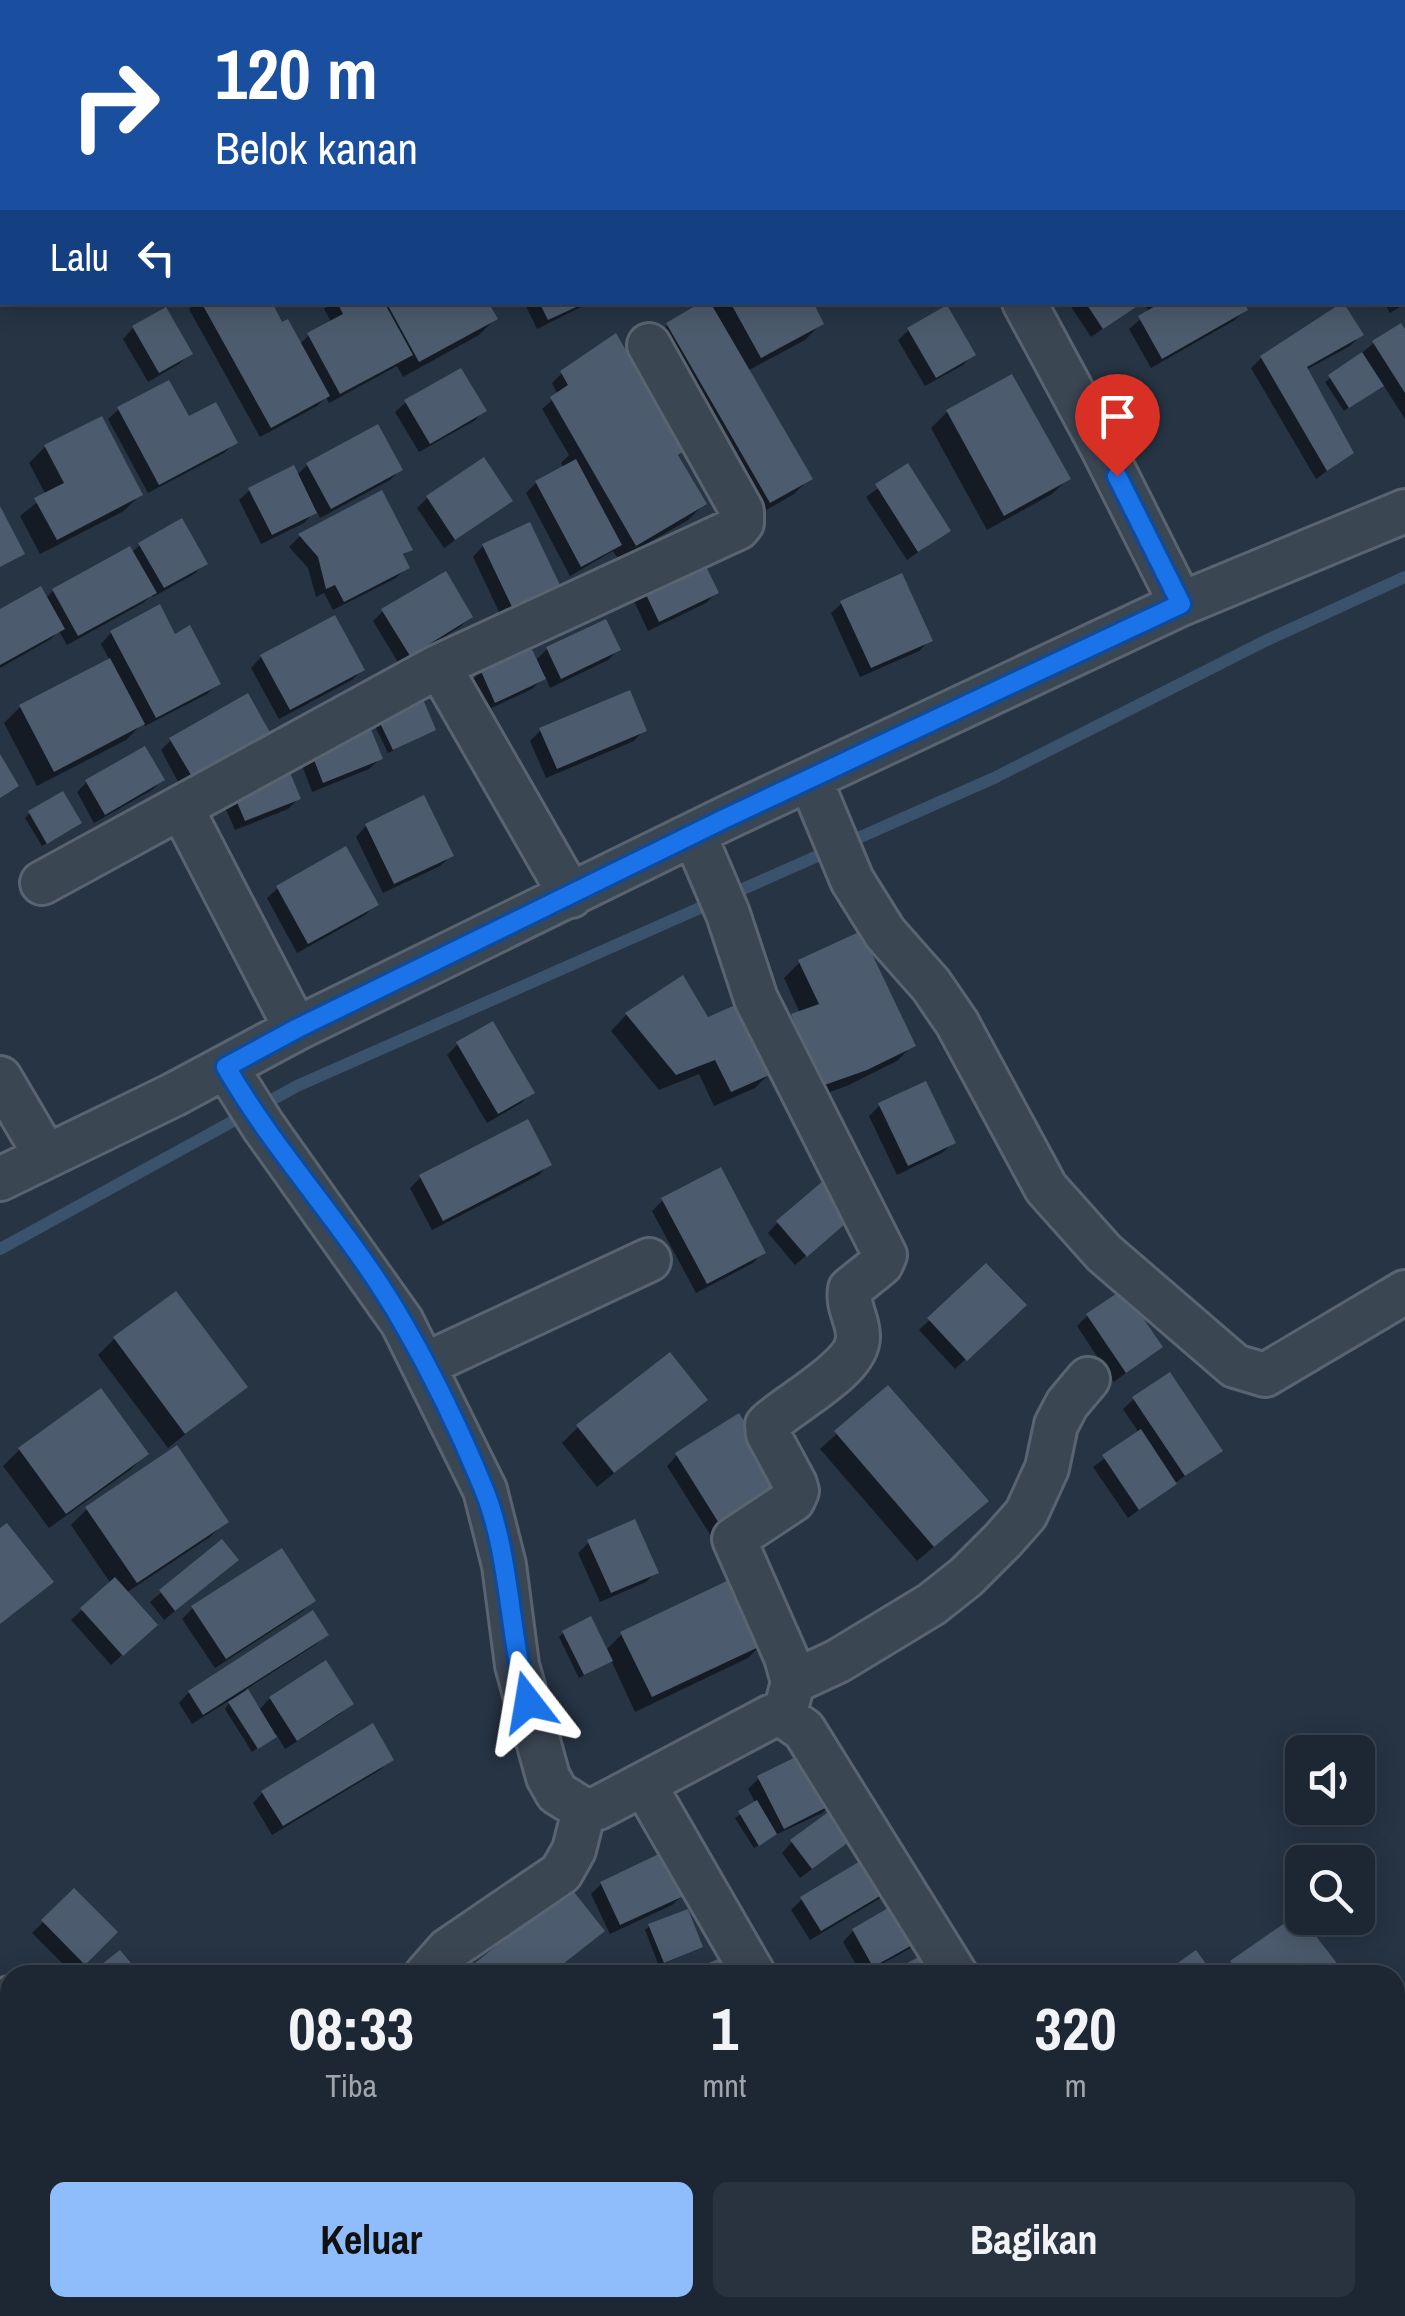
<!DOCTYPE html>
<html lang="id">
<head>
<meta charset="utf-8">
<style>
  body { margin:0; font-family:"Archivo Narrow",sans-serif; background:#29333f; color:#f1f3f6; height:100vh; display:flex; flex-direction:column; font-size:38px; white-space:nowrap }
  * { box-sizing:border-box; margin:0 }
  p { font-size:32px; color:#a0a5ac }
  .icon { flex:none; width:55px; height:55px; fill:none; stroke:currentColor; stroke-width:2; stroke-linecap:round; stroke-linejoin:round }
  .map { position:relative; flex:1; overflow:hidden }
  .sheet { position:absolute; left:0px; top:1965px; width:1405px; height:352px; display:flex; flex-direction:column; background:#1c2733; border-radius:30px 30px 0 0; box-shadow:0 5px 25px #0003,0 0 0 2px #3a444e }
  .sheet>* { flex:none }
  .hud { position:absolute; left:0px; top:0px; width:1405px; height:305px; box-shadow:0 5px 25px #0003,0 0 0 2px #3a444e; background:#1a4fa0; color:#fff; overflow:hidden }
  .buttons { position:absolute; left:1285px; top:1735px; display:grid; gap:20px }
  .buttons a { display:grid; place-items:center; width:90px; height:90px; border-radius:15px; background:#1c2733; box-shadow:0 5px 25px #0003,0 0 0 2px #3a444e; font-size:50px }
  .pin { position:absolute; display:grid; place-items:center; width:85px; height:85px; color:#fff; margin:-102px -42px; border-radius:50% 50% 50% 0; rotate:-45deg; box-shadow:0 0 10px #0007 }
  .pin .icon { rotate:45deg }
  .me { position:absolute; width:110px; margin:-55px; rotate:346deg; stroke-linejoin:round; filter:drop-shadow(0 0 8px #0008) }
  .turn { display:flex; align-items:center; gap:35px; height:210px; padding:0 50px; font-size:45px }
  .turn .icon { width:130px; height:130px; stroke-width:2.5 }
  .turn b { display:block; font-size:70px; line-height:85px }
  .then { display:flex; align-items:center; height:95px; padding:0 50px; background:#0003; gap:20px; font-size:38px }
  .eta { display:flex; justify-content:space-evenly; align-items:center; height:170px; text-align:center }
  .eta b { font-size:60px; font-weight:700; line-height:70px }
  .button { display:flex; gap:20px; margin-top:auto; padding:20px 50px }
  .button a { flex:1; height:115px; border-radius:15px; background:#8fbdfb; color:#111; font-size:40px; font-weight:700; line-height:115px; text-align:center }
  .button a+a { background:#29333f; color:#f1f3f6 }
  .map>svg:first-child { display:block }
  .shadow { fill:#0007 }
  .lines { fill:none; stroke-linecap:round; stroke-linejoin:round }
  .stream { stroke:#3b526d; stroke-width:12 }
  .building { fill:#4c5b6d }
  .minor-casing { stroke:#596470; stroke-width:48 }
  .minor { stroke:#3b4653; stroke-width:42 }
  .route-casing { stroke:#114b97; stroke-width:25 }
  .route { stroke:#1a73e8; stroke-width:18 }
</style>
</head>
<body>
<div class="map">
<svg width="1405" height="2316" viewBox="0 0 1405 2316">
  <rect width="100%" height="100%" fill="#263444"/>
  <!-- shadow -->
  <path class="shadow" d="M296 0H315L316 2H292Z
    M726 0H802L803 2H722Z
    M1100 0H1128L1129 2H1095Z
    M1359 0H1405L1402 103V2Z
    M0 100 2 104 0 176Z
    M1404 106H1405V135L1402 131Z
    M1402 211 1405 304 1390 313 1384 302H1402Z
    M196 302H269L281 325 299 345 309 335 332 323 324 309 331 302H485L495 319 479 335 403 377 397 366 329 403 326 397 317 406 260 437 189 309Z
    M524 302H591L537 329Z
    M706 302H810L821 324 805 340 747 371 810 478 794 494 754 517 652 341 668 325Z
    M1068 302H1130L1133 307 1091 337Z
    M1143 302H1157L1153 305 1155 309 1245 310 1235 320 1151 368 1129 329 1149 312Z
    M1344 305 1361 335 1350 346 1306 370 1351 453 1316 479 1251 368 1261 358Z
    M133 328 190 354 179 364 148 382 123 339Z
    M909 330 973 354 963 365 925 386 898 340Z
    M1405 334V419L1382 383 1344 411 1325 382 1374 343Z
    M562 373 688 446 676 458 704 504 688 520 619 560 613 551 570 576 526 493 536 483 564 468 561 463 569 455 542 409 558 395 552 383Z
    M1011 377 1068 479 1052 494 987 530 931 428 947 412Z
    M406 402 484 411 474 421 419 452 395 412Z
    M119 409 235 442 224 453 148 493 108 419Z
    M45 447 140 495 124 511 40 554 20 516 46 495 29 463Z
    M307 465 400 470 390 480 320 518 316 510 304 523 261 544 239 500 250 490 296 476Z
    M907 467 948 531 907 560 866 497Z
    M381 494 410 549 402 557 407 567 396 578 333 610 324 593 316 597 308 568 289 547 300 536Z
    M427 498 510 500 444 548 417 508Z
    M140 545 204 564 194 574 153 597 152 595 143 603 67 645 59 631 51 639 0 668V611L45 599 53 591 131 553Z
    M483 546 557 584 546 595 501 616 473 557Z
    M643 588 716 593 706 603 648 631 633 599Z
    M842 603 930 640 919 651 860 677 831 613Z
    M159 608 174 637 218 683 207 694 145 726 143 723 126 740 37 786 4 723 20 707 110 661 101 644 111 633Z
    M383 611 470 617 460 627 399 664 373 621Z
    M334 618 362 670 352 680 279 719 251 668 261 657Z
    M529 649 535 661 547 649 618 650 608 660 550 688 545 676 532 689 485 711 470 682 481 671Z
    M380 721 433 730 388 753 375 726Z
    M541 730H644L634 741 546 778 530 741Z
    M269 736 182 789 161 750 171 740Z
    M312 754 380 759 369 769 312 792 302 765Z
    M162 780 152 790 94 823 77 792 87 782Z
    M235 795 298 799 288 809 235 830 224 805Z
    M30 813 74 828 42 846 25 818Z
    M366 826 451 856 440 866 383 893 356 837Z
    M278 888 376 905 365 915 297 953 267 898Z
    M800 962 913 1045 897 1061 849 1085 803 1102 777 1032 793 1016 800 1013 784 978Z
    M682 978 707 1021 771 1072 755 1088 714 1106 699 1074 659 1090 611 1031 626 1015Z
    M458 1044 532 1092 521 1103 487 1123 447 1055Z
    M880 1105 953 1143 942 1153 897 1175 869 1116Z
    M549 1164 539 1175 432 1230 410 1188 421 1177Z
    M663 1200 763 1252 753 1263 696 1293 652 1211Z
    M847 1221 795 1265 768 1233 778 1222Z
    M986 1266 1023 1305 955 1369 919 1330Z
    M175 1294 245 1386 168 1448 98 1355 114 1339Z
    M1087 1316 1160 1347 1114 1382 1077 1326Z
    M888 1388 969 1517 917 1561 820 1449Z
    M101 1392 146 1454 130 1470 49 1528 3 1466 19 1450Z
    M1134 1399 1220 1450 1128 1518 1093 1467 1139 1433 1123 1409Z
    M704 1400 597 1487 562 1443 578 1427Z
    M677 1455 773 1498 711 1536 667 1466Z
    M87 1509 226 1521 210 1537 126 1593 144 1635 111 1665 71 1620 111 1584 71 1525Z
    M221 1542 225 1570 164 1620 150 1602Z
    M589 1542 656 1572 646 1582 600 1602 578 1553Z
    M313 1600 303 1611 215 1668 182 1619 193 1608Z
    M563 1633 605 1651 622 1634 764 1642 748 1658 635 1712 611 1660 579 1678 559 1637Z
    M326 1635 315 1645 245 1690 258 1711 270 1698 351 1704 340 1714 285 1749 276 1734 252 1752 225 1709 232 1699 192 1724 179 1703 189 1692Z
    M391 1759 380 1770 272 1835 253 1803 263 1792Z
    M759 1778 832 1803 822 1813 773 1836 754 1848 735 1818 756 1804 748 1789Z
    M792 1842 839 1849 800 1878 782 1853Z
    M601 1884 683 1895 672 1905 610 1934 591 1894Z
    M889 1888 879 1899 810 1940 791 1910 802 1899Z
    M74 1891 115 1932 72 1975H64L69 1970 32 1933Z
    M899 1905 920 1939 909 1949 862 1975 843 1942 853 1931Z
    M1301 1915 1343 1975H1220L1232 1963Z
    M650 1926 700 1947 659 1966 645 1930Z
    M0 2022 10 2084 0 2094Z
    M10 2139V2179L0 2166V2146Z
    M1405 2149V2299L1395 2288V2158Z
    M10 2230V2308H44L34 2316H0V2236Z
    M189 2308H204L195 2315Z
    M757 2308H785L775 2316H764Z
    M1224 2308H1287L1294 2316H1215Z
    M1304 2308H1369L1361 2316H1313Z"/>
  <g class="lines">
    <!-- stream -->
    <path class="stream" d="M0 1249 297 1086 994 778 1265 641 1405 577"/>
  </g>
  <!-- building -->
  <path class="building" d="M201 302H272L282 322 288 319 330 396 271 428Z
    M337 302H384L413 355 340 394 307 333 343 314Z
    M386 302H488L498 319 419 362Z
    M539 302H587L548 320Z
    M702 302H710L813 479 770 503 666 323Z
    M730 302H813L824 324 761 358Z
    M1085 302H1133L1136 307 1103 329Z
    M1162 302H1244L1248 310 1162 359 1138 316Z
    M1343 302 1364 335 1307 367 1354 453 1327 471 1260 356Z
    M947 305 976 355 936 378 907 328Z
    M166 307 193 354 159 373 132 326Z
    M1401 323 1405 329V393L1372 341Z
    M616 333 627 352 633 349 691 447 678 455 707 504 636 546 550 397 568 385 560 371Z
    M1362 352 1384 386 1349 408 1328 375Z
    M461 368 487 411 430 444 404 400Z
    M1012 374 1071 479 1004 516 946 410Z
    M169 380 189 416 216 402 238 443 159 485 117 407Z
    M102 416 143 495 57 540 34 498 64 483 44 445Z
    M378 424 403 470 331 509 306 463Z
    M484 457 513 501 455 540 426 496Z
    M576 459 622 545 581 567 535 481Z
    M908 463 951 531 918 552 875 484Z
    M294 465 317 513 272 535 248 488Z
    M382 490 413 550 403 554 410 568 344 602 335 585 326 589 318 557 298 534Z
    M0 506 25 554 0 567Z
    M182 518 208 564 164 588 138 543Z
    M530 522 560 585 512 607 482 544Z
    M130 546 157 593 78 636 52 589Z
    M702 558 719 593 659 622 642 586Z
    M446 571 473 617 410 656 381 609Z
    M902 573 933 641 871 668 840 601Z
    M41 586 65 629 0 665V609Z
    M160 604 175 634 190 625 221 684 156 718 110 631Z
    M335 615 365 670 290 710 260 655Z
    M606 619 621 650 561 679 546 647Z
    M530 645 546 679 495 703 480 669Z
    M110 658 145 724 54 772 19 705Z
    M630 690 647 731 557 769 539 728Z
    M248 693 272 736 194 780 169 738Z
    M423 699 436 730 393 750 378 719Z
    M371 729 383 759 323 783 311 752Z
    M145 746 165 780 105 815 85 780Z
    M0 754 19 786 0 798Z
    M289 770 301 799 245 821 233 793Z
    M63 791 82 823 47 844 28 811Z
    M424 795 454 856 394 884 365 824Z
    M346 846 379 905 308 944 276 886Z
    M861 931 916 1046 867 1070 819 1087 791 1014 819 1004 798 960Z
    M683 975 708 1017 742 1002 774 1073 731 1092 715 1060 676 1075 625 1013Z
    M493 1021 535 1093 498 1114 456 1042Z
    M926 1081 956 1143 908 1166 878 1103Z
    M528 1119 552 1165 443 1221 419 1175Z
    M721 1167 766 1253 707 1284 661 1198Z
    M830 1175 860 1211 807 1257 776 1221Z
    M986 1263 1027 1305 967 1361 927 1318Z
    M1123 1289 1163 1347 1126 1373 1086 1314Z
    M176 1291 248 1387 185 1434 113 1337Z
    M670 1352 708 1400 614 1473 576 1425Z
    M1170 1372 1223 1451 1185 1476 1132 1397Z
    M888 1385 989 1501 934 1547 834 1431Z
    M101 1388 149 1454 66 1514 18 1448Z
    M739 1413 786 1488 722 1528 675 1453Z
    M1141 1429 1177 1484 1139 1510 1102 1455Z
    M177 1445 229 1522 137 1583 85 1507Z
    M635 1519 659 1573 611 1593 587 1540Z
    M7 1523 54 1582 0 1624V1528Z
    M222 1539 239 1560 175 1611 159 1590Z
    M282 1548 316 1601 226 1659 191 1606Z
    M115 1577 158 1625 123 1656 80 1608Z
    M735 1577 767 1643 652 1697 620 1632Z
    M313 1610 329 1635 203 1715 188 1691Z
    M591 1616 613 1661 584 1675 562 1631Z
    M326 1660 354 1704 297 1741 269 1697Z
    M248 1689 277 1737 258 1749 228 1702Z
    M373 1723 394 1760 283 1826 261 1791Z
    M808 1751 835 1803 784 1829 757 1776Z
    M757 1800 777 1834 759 1846 738 1811Z
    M831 1810 853 1839 812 1869 790 1840Z
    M665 1851 686 1895 620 1925 600 1882Z
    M872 1854 892 1889 821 1931 800 1897Z
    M570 1887 605 1931 549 1975H460Z
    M74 1888 118 1932 85 1965 41 1920Z
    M900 1901 923 1939 873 1967 852 1929Z
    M688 1909 703 1947 664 1963 648 1924Z
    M1302 1911V1918L1346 1975H1240L1230 1961Z
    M937 1947 952 1975H885Z
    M120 1950 141 1975H95L92 1972Z
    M1196 1950 1214 1975H1161Z
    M720 1958 728 1975H682Z
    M10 2009V2087L0 2076V2018Z
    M10 2096V2122L5 2126 0 2121V2105Z
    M1405 2146V2266L1395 2255V2155Z
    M10 2227V2308H44L34 2316H14L0 2297V2233Z
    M65 2308H144L146 2309 138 2316H56Z
    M233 2308H330L320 2316H223Z
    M543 2308H591L579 2316H539L536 2312Z
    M1226 2308H1290L1297 2316H1233Z
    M1325 2308H1372L1365 2316H1335Z"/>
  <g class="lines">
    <defs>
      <path id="minor" d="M363 0 365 2
        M859 0 860 2
        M636 2 642 0
        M0 22 2 27
        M0 214 2 212
        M1024 302 1101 445 1181 604
        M439 666 571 896
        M810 779 852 880 885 933 931 985 957 1023 1046 1188 1104 1253 1235 1366 1265 1375 1405 1292
        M182 809 296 1029
        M694 834 728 914 756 999 885 1255 881 1264 850 1289C847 1307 858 1319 858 1336 859 1369 789 1403 767 1425L768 1434 795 1484 797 1491 793 1500 734 1539 786 1657 793 1682 784 1716
        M42 883 439 666 738 528 742 523V511L649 345
        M226 1067 263 1126 402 1322 485 1490 504 1565 517 1665 548 1777 557 1793 584 1810 598 1808 772 1716H784L804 1730 956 1975
        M0 1078 46 1156
        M0 1179 173 1095 296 1029 726 818 1181 604 1405 511
        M424 1365 649 1260
        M793 1682 838 1661 932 1604 966 1577 1003 1540 1026 1514 1047 1468 1056 1425 1067 1404 1088 1379
        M644 1784 754 1975
        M426 1975 448 1950 561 1873 574 1850 584 1810
        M0 2005 10 1998
        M1395 2089 1405 2082
        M706 2308 714 2316
        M1122 2316 1133 2308"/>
    </defs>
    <!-- minor casing -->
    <use href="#minor" class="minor-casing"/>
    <!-- minor -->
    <use href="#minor" class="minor"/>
  </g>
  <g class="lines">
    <defs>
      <path id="route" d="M528 1702C508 1632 511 1555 483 1487 460 1431 433 1375 403 1323 352 1233 278 1157 226 1067L296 1029 726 818 1181 604 1117 476"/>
    </defs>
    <!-- route casing -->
    <use href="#route" class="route-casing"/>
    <!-- route -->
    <use href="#route" class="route"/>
  </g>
</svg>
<div class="buttons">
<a><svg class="icon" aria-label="sound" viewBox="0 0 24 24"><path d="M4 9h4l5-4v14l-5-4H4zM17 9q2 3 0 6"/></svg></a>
<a><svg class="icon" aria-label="search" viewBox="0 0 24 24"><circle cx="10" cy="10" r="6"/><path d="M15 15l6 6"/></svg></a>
</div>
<div class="pin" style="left:1117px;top:476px;background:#d93025"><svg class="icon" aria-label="arrive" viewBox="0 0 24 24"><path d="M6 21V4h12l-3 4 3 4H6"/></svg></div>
<svg class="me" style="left:528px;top:1702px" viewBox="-20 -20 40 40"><path d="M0-17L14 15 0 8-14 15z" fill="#1a73e8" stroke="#fff" stroke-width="4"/></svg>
<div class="hud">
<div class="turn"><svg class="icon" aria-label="right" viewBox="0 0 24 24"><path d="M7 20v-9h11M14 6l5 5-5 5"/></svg><div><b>120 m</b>Belok kanan</div></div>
<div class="then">Lalu<svg class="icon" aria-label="left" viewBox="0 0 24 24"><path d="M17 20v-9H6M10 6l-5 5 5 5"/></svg></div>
</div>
<section class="sheet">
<div class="eta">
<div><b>08:33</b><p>Tiba</p></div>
<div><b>1</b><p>mnt</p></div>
<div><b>320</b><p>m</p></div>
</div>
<div class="button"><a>Keluar</a><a>Bagikan</a></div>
</section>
</div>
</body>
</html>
